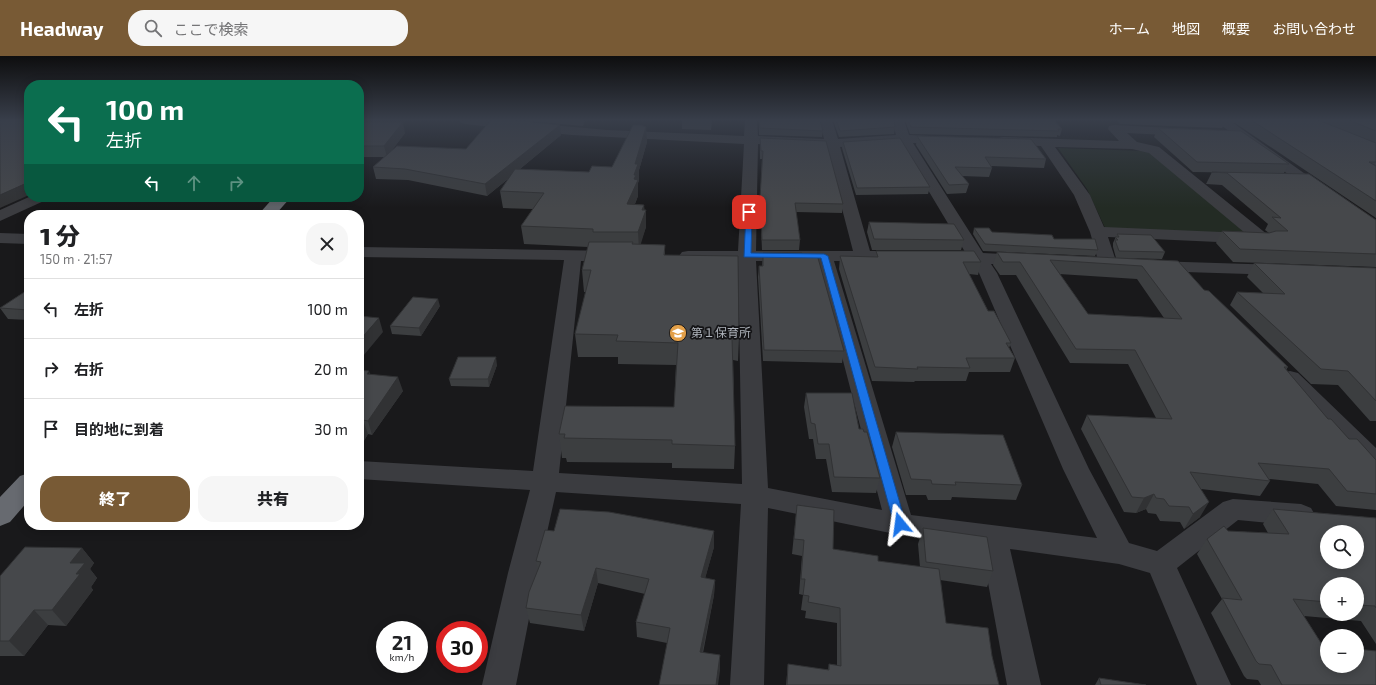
<!DOCTYPE html>
<html lang="ja">
<head>
<meta charset="utf-8">
<style>
  body { margin:0; font-family:"Exo 2","Noto Sans JP",sans-serif; background:#f6f6f6; color:#202124; height:100vh; display:flex; flex-direction:column; font-size:15px; white-space:nowrap }
  * { box-sizing:border-box; margin:0 }
  p { font-size:13px; color:#757577 }
  .icon { flex:none; width:22px; height:22px; fill:none; stroke:currentColor; stroke-width:2; stroke-linecap:round; stroke-linejoin:round }
  .map { position:relative; flex:1; overflow:hidden }
  .sheet { position:absolute; left:24px; top:154px; width:340px; height:320px; display:flex; flex-direction:column; background:#fff; border-radius:16px; box-shadow:0 2px 10px #0003 }
  .sheet>* { flex:none }
  .guide { position:absolute; left:24px; top:24px; width:340px; height:122px; border-radius:16px; box-shadow:0 2px 10px #0003; background:#0b6e4f; color:#fff; overflow:hidden }
  .buttons { position:absolute; left:1320px; top:469px; display:grid; gap:8px }
  .buttons a { display:grid; place-items:center; width:44px; height:44px; border-radius:50%; background:#fff; box-shadow:0 2px 10px #0003; font-size:20px }
  .speed { position:absolute; left:376px; top:565px; display:flex; gap:8px; font-size:20px; font-weight:700; text-align:center }
  .speed>* { display:grid; place-content:center; width:52px; height:52px; border-radius:50%; background:#fff; box-shadow:0 2px 10px #0003; line-height:1 }
  .speed small { font-size:10px; font-weight:400 }
  .speed .limit { border:6px solid #d22; background:#fff; color:#111 }
  .pin { position:absolute; display:grid; place-items:center; width:34px; height:34px; color:#fff; margin:-17px; border-radius:8px; box-shadow:0 2px 6px #0006 }
  .me { position:absolute; width:44px; margin:-22px; rotate:344deg; stroke-linejoin:round; filter:drop-shadow(0 0 3px #0008) }
  .turn { display:flex; align-items:center; gap:14px; height:84px; padding:0 16px; font-size:18px }
  .turn .icon { width:52px; height:52px; stroke-width:2.5 }
  .turn b { display:block; font-size:28px; line-height:34px }
  .lanes { display:flex; align-items:center; height:38px; padding:0 16px; background:#0003; justify-content:center; gap:20px; direction:ltr }
  .lanes .off { opacity:.35 }
  .round { display:grid; place-items:center; flex:none; width:42px; height:42px; border-radius:16px; background:#f6f6f6 }
  .summary { display:flex; align-items:center; justify-content:space-between; height:68px; padding:0 16px }
  h1 { font-size:24px; font-weight:800; line-height:30px }
  .button { display:flex; gap:8px; margin-top:auto; padding:8px 16px }
  .button a { flex:1; height:46px; border-radius:16px; background:#785a35; color:#fff; font-size:16px; font-weight:800; line-height:46px; text-align:center }
  .button a+a { background:#f6f6f6; color:#202124 }
  ul { padding:0; list-style:none }
  li { display:flex; align-items:center; gap:12px; height:60px; padding:0 16px; border-top:1px solid #e0e0e0 }
  li div { flex:1 }
  li b { display:block; font-size:15px }
  li em { font-style:normal }
  header { display:flex; align-items:center; gap:24px; box-sizing:border-box; height:56px; padding:0 20px; background:#785a35; color:#fff }
  header strong { font-size:19px }
  nav { display:flex; gap:22px; margin-inline-start:auto; font-size:14px }
  .search { width:280px; height:36px; background:#f6f6f6; display:flex; align-items:center; gap:10px; box-sizing:border-box; padding:0 14px; border-radius:16px; color:#757577; font-size:15px }
  .map>svg:first-child { display:block }
  .green { fill:#232b24 }
  .lines { fill:none; stroke-linecap:round; stroke-linejoin:round }
  .street { fill:#3b3c40; fill-rule:evenodd }
  .highway { fill:#676a70; fill-rule:evenodd }
  .wall { fill:#3c3e40; fill-rule:evenodd }
  .shaded-wall { fill:#313234 }
  .building { fill:#46484b; stroke:#313234; fill-rule:evenodd }
  .route { fill:#1a73e8; stroke:#114b97 }
  .labels { text-anchor:middle; stroke-width:3.5; stroke-linejoin:round; paint-order:stroke }
  .poi-label { font-size:12px; fill:#adb2ba; stroke:#141416; text-anchor:start }
</style>
</head>
<body>
<header>
<strong>Headway</strong>
<div class="search"><svg class="icon" aria-label="search" viewBox="0 0 24 24"><circle cx="10" cy="10" r="6"/><path d="M15 15l6 6"/></svg>ここで検索</div>
<nav><a>ホーム</a><a>地図</a><a>概要</a><a>お問い合わせ</a></nav>
</header>
<div class="map">
<svg width="1376" height="629" viewBox="0 0 1376 629">
  <rect width="100%" height="100%" fill="#19191b"/>
  <!-- green -->
  <path class="green" d="M1058 92 1145 95 1151 97 1248 179 1106 174 1087 133Z"/>
  <g class="lines">
    <!-- street -->
    <path class="street" d="M459 64H495L608 74 744 80 745 64H757L758 80 824 83 820 64H832L838 83 896 79 892 64H904L909 79 951 81 953 84 951 87 946 88 913 87 983 197 1025 199 1031 200 1034 204 1031 208 1025 209 991 208 997 217 1089 413 1129 487 1157 495 1223 446 1233 443 1301 448 1311 452 1315 459 1311 466 1301 470 1238 464 1177 512 1231 629H1197L1150 517 1119 508 1010 493 1041 629H1007L981 489 900 479 768 452 764 629H730L741 448 556 436 538 517 516 629H482L508 517 530 434 359 423V405L533 415 564 204 359 201V191L615 195 621 196 624 200 621 204 615 205H581L559 417 742 428 738 205H688L682 204 679 200 682 196 688 195H738L744 88 572 79 465 68 461 67ZM900 87 965 196H948L942 197 939 201 942 205 972 207 979 217 1063 413 1097 482 911 459 834 205H905L911 204 914 200 911 196 905 195H870L840 91ZM758 88 826 91 853 195H756ZM756 205H817L882 454 768 432Z
      M1214 64H1229L1325 132 1328 135 1325 138 1320 140 1315 138Z
      M1114 69 1190 73 1192 76 1190 79 1185 80 1127 77 1137 86 1159 91 1268 179 1271 183 1268 187 1262 188 1108 181 1117 208 1114 212 1108 213 1102 212 1099 208 1090 176 1074 139 1041 90 1003 89 998 88 996 85 998 82 1003 81 1119 85 1108 73 1109 70ZM1055 91 1132 93 1149 97 1245 177 1104 171 1090 139Z
      M29 141H49L46 144 0 165V154Z
      M0 177 29 178V188L0 187Z
      M1153 205 1281 209 1287 210 1290 214 1287 218 1281 219 1153 215 1147 214 1144 210 1147 206Z
      M1290 315 1298 317 1376 392V416L1367 413 1282 327 1279 322 1282 317Z"/>
    <!-- highway -->
    <path class="highway" d="M274 141H291L275 159H258Z
      M29 417V444L10 466 0 470V441L20 420Z"/>
  </g>
  <!-- wall -->
  <path class="wall" d="M491 64H585L583 70 515 64 560 69 561 79 520 113 589 116 612 111 646 71 647 86 639 114V124L638 127V140L635 148 644 149 646 171 640 188 665 189V199L739 282 738 305 733 304 735 390 734 413 672 412V407L567 406 566 402H562L559 378 674 351 676 309 618 308V301H578L575 278 586 236H584L582 214 588 191 524 188 521 170 533 153 503 152 500 135 508 123 487 140 408 124 376 123 373 111 384 101H359V67L405 77 392 94 466 93Z
    M682 64H712L711 74 682 73Z
    M759 64H821L823 75 822 81 759 79Z
    M833 64H894L895 71 894 78 839 81Z
    M905 64H1054L1062 73 1060 80 1057 79V81L910 78Z
    M1116 64H1376V162L1235 67H1225L1222 72 1120 68Z
    M1158 72 1289 108 1284 117 1376 164V211L1233 206 1216 187 1222 175 1269 177 1265 174 1268 168 1222 129 1206 128 1212 116 1267 117 1193 116 1154 81Z
    M917 80 1046 103 1044 112 991 110 992 112 989 121 962 120 969 128 966 137 947 138 916 89Z
    M760 82 843 148 842 157 796 156 800 184 799 194H762L760 150 762 103H760Z
    M843 86 930 131 928 138 856 139 842 92Z
    M869 166 964 184 961 194H872L867 176Z
    M974 172 992 176 1054 183 1098 194 1095 200 983 195 973 178Z
    M1117 178 1165 196 1162 203 1116 202 1113 191V187Z
    M876 195 981 206 978 219 969 218 988 255 1011 287 1009 292 1015 302 1010 316H969L966 325H915L914 326 872 325 839 213 840 200 875 201Z
    M997 196 1178 205 1204 234 1288 311 1286 314 1328 363 1349 383 1376 404V454L1336 450 1318 428 1269 423 1270 425 1260 440 1201 433 1200 461 1184 473 1180 466 1160 465 1156 458 1148 457 1146 453 1136 457 1124 456 1081 373 1087 359 1156 362 1128 308 1070 307 1016 219H1000L993 209ZM1059 218 1137 223 1164 262 1088 258Z
    M763 197 802 199 844 295 842 307 763 305 758 221 759 210H762Z
    M1254 207 1376 212V365H1370L1338 329 1311 328 1230 249 1237 236 1263 237 1247 221Z
    M29 233V264L8 263 0 252Z
    M440 250 421 280 392 278 390 270Z
    M497 309 489 331 451 330 449 323Z
    M369 315 370 319 403 335 372 379 368 378 359 393Z
    M806 337 859 373 880 422 876 437 832 436 826 403H816L813 383H809L804 351Z
    M896 376 1022 429 1016 444 952 441 951 444H928L926 439H906L892 391Z
    M797 449 833 493 878 505 920 511 918 488 923 472 993 515 987 531 940 524 946 567 992 600 999 629H786L788 608 828 614 829 608 837 609V567L805 562 806 555 801 554 803 539 799 538 802 500 792 498Z
    M1273 453 1376 462V588L1361 565 1304 560 1323 590 1376 629H1261L1258 624 1247 623 1244 620 1211 557 1222 543 1197 498 1207 483 1228 475 1268 477 1263 468ZM1327 528H1357V558H1327Z
    M714 491 705 522 715 524 714 539 703 597 720 599V615L667 587 637 581 636 566 645 538 598 527 584 575 530 567 526 552 538 515 536 505Z
    M82 492 94 507 90 513 97 522 91 531 93 534 66 570 48 569 24 600H0V520Z
    M1099 622 1146 629H1095Z"/>
  <!-- shaded-wall -->
  <path class="shaded-wall" d="M583 64H585L583 70Z
    M711 64H712L711 74Z
    M403 66 405 77 387 101 384 90Z
    M560 69 561 79 487 140 485 128Z
    M646 71 647 86 639 114V124L638 127V140L628 165 627 148 634 119 635 108Z
    M29 126V139L0 152V139Z
    M644 149V158L646 154V171L639 194 638 176 642 154Z
    M438 243 440 250 421 280 419 272Z
    M379 262 383 276 359 305V285Z
    M496 301 497 309 489 331 488 323Z
    M398 321 403 335 372 379 368 365Z
    M363 364 368 378 359 393V370Z
    M1154 438 1146 453 1136 457 1144 442Z
    M1209 446 1200 461 1184 473 1193 458Z
    M714 475V491L701 537V521Z
    M82 492 94 507 90 513 97 522 91 531 93 534 66 570 52 554 70 507Z
    M596 512 598 527 584 575 581 559Z
    M715 524 714 539 699 612 700 596Z
    M34 554 48 569 24 600 9 585Z
    M720 599V615L718 629H716Z"/>
  <!-- building -->
  <path class="building" d="M0 64H29V126L0 139Z
    M491 64H514L560 69 485 128 405 113 373 111 397 90 466 93Z
    M759 64H820L823 75 760 72Z
    M836 64H894L895 71 840 75Z
    M908 64H1054L1062 73H1058L1059 75 911 71Z
    M1251 64H1318L1376 87V106H1369L1376 110V145Z
    M1349 64H1376V75Z
    M360 66H403L384 90H359V67Z
    M633 69H641L646 71 635 108H638L634 119H636L634 123 638 124 627 148 644 149 642 154H646L638 176H593V173L521 170 544 137 500 135 515 113 589 116 592 110 612 111Z
    M1158 72 1241 75 1289 108 1197 106Z
    M917 80 1031 83 1046 103 985 101 992 112 955 111 969 128 949 129Z
    M760 82 826 85 843 148 795 147 800 184H762L760 141 763 95H761Z
    M900 82 930 131 857 132 843 86Z
    M1212 116 1309 118 1376 164V198L1240 193 1222 175 1269 177 1276 175H1288L1272 161 1281 162 1227 117Z
    M869 166 954 168 964 184 874 183Z
    M974 172H989L992 176 1052 179 1054 183H1095L1098 194 985 188Z
    M1117 178 1151 179 1165 196 1119 195 1115 184H1118L1115 181H1119Z
    M589 186H633L632 188 665 189 664 199 738 200 739 282H732L735 390 672 388V384L564 382 565 378H559L565 350 674 351 678 287 616 285 618 279 575 278 591 214H582Z
    M876 195H974L981 206H963L988 255H994L1011 287H1006L1015 302H966L970 312 917 311 918 313 875 311 840 200 878 201Z
    M997 196 1178 205 1204 234 1209 235 1288 311H1284L1328 363H1331L1349 383H1357L1376 404V438L1347 435 1329 413 1258 407 1270 425 1190 416 1209 446 1193 458 1189 451 1169 450 1164 443 1156 442 1154 438 1144 442 1132 441 1087 359 1172 363 1135 294 1076 293 1020 206H1003ZM1050 204 1142 210 1182 263 1088 258Z
    M763 197H802V199H817L818 202 844 295 764 294 759 210H763Z
    M1254 207 1376 212V345L1348 315 1321 313 1237 236 1285 238Z
    M29 233V254L0 252Z
    M413 241 438 243 419 272 390 270Z
    M359 260 379 262 359 285Z
    M458 301H496L488 323H449Z
    M359 314 369 315 367 318 398 321 368 365 363 364 359 370Z
    M806 337H852L859 373H863L864 376H867L880 422 834 421 829 388H818L815 368 811 367Z
    M896 376 1003 379 1022 429 955 426 956 429 932 428 931 424 911 423Z
    M797 449 834 454 833 493 878 500V505L939 513 946 567 988 572 992 600 999 629H787L788 608 829 614V608L841 610 840 552 808 546 809 540 803 539 805 523H801L804 484 794 483Z
    M560 453 609 456 714 475 701 521 715 524 700 596 720 599 716 629H659L670 572 636 566 649 523 596 512 581 559 526 552 529 536 541 506 536 505 545 474 554 475Z
    M1273 453 1376 462V552L1375 550 1357 549V528H1327V546L1293 543 1323 590 1327 591V610H1357V593L1376 595V629H1282L1271 609 1259 608 1256 605 1222 542 1242 544 1207 483 1224 470 1228 475 1289 478ZM1327 476H1357V506H1327Z
    M923 472 987 481 993 515 926 506Z
    M25 491 82 492 70 507H85L76 518H80L52 554H34L9 585H0V520Z
    M1099 622 1146 629H1101Z"/>
  <!-- sky -->
  <linearGradient id="sky" x2="0" y2="1"><stop stop-color="#0e0e0f"/><stop offset="0.42" stop-color="#383e4a"/><stop offset="1" stop-color="#383e4a" stop-opacity="0"/></linearGradient>
  <rect width="1376" height="152" fill="url(#sky)"/>
  <!-- route -->
  <path class="route" d="M746 155 752 156 751 197 824 198 828 200 906 468 904 471 900 473 896 471 894 468 821 202 744 201Z"/>
  <!-- icons -->
  <defs>
    <symbol id="school-disc" viewBox="-11 -11 22 22"><circle r="9.5" fill="#e3a049" stroke="#141416"/><path d="M0-5L7-2L0 1L-7-2ZM-4 1L0 2.5L4 1V4Q0 6-4 4Z" fill="#fff"/></symbol>
  </defs>
  <g fill-rule="evenodd">
    <use href="#school-disc" x="668" y="267" width="20" height="20"/>
  </g>
  <g class="labels">
    <!-- poi labels -->
    <g class="poi-label">
      <text x="691" y="281">第１保育所</text>
    </g>
  </g>
</svg>
<div class="buttons">
<a><svg class="icon" aria-label="search" viewBox="0 0 24 24"><circle cx="10" cy="10" r="6"/><path d="M15 15l6 6"/></svg></a>
<a>+</a>
<a>−</a>
</div>
<div class="speed"><div>21<small>km/h</small></div><div class="limit">30</div></div>
<div class="pin" style="left:749px;top:156px;background:#d93025"><svg class="icon" aria-label="arrive" viewBox="0 0 24 24"><path d="M6 21V4h12l-3 4 3 4H6"/></svg></div>
<svg class="me" style="left:900px;top:468px" viewBox="-20 -20 40 40"><path d="M0-17L14 15 0 8-14 15z" fill="#1a73e8" stroke="#fff" stroke-width="4"/></svg>
<div class="guide">
<div class="turn"><svg class="icon" aria-label="left" viewBox="0 0 24 24"><path d="M17 20v-9H6M10 6l-5 5 5 5"/></svg><div><b>100 m</b>左折</div></div>
<div class="lanes"><svg class="icon" aria-label="left" viewBox="0 0 24 24"><path d="M17 20v-9H6M10 6l-5 5 5 5"/></svg><svg class="icon off" aria-label="ahead" viewBox="0 0 24 24"><path d="M12 20V5M6 11l6-6 6 6"/></svg><svg class="icon off" aria-label="right" viewBox="0 0 24 24"><path d="M7 20v-9h11M14 6l5 5-5 5"/></svg></div>
</div>
<section class="sheet">
<div class="summary"><div><h1>1 分</h1><p>150 m · 21:57</p></div><a class="round"><svg class="icon" aria-label="close" viewBox="0 0 24 24"><path d="M6 6l12 12M18 6L6 18"/></svg></a></div>
<ul>
<li><svg class="icon" aria-label="left" viewBox="0 0 24 24"><path d="M17 20v-9H6M10 6l-5 5 5 5"/></svg><div><b>左折</b></div><em>100 m</em></li>
<li><svg class="icon" aria-label="right" viewBox="0 0 24 24"><path d="M7 20v-9h11M14 6l5 5-5 5"/></svg><div><b>右折</b></div><em>20 m</em></li>
<li><svg class="icon" aria-label="arrive" viewBox="0 0 24 24"><path d="M6 21V4h12l-3 4 3 4H6"/></svg><div><b>目的地に到着</b></div><em>30 m</em></li>
</ul>
<div class="button"><a>終了</a><a>共有</a></div>
</section>
</div>
</body>
</html>
